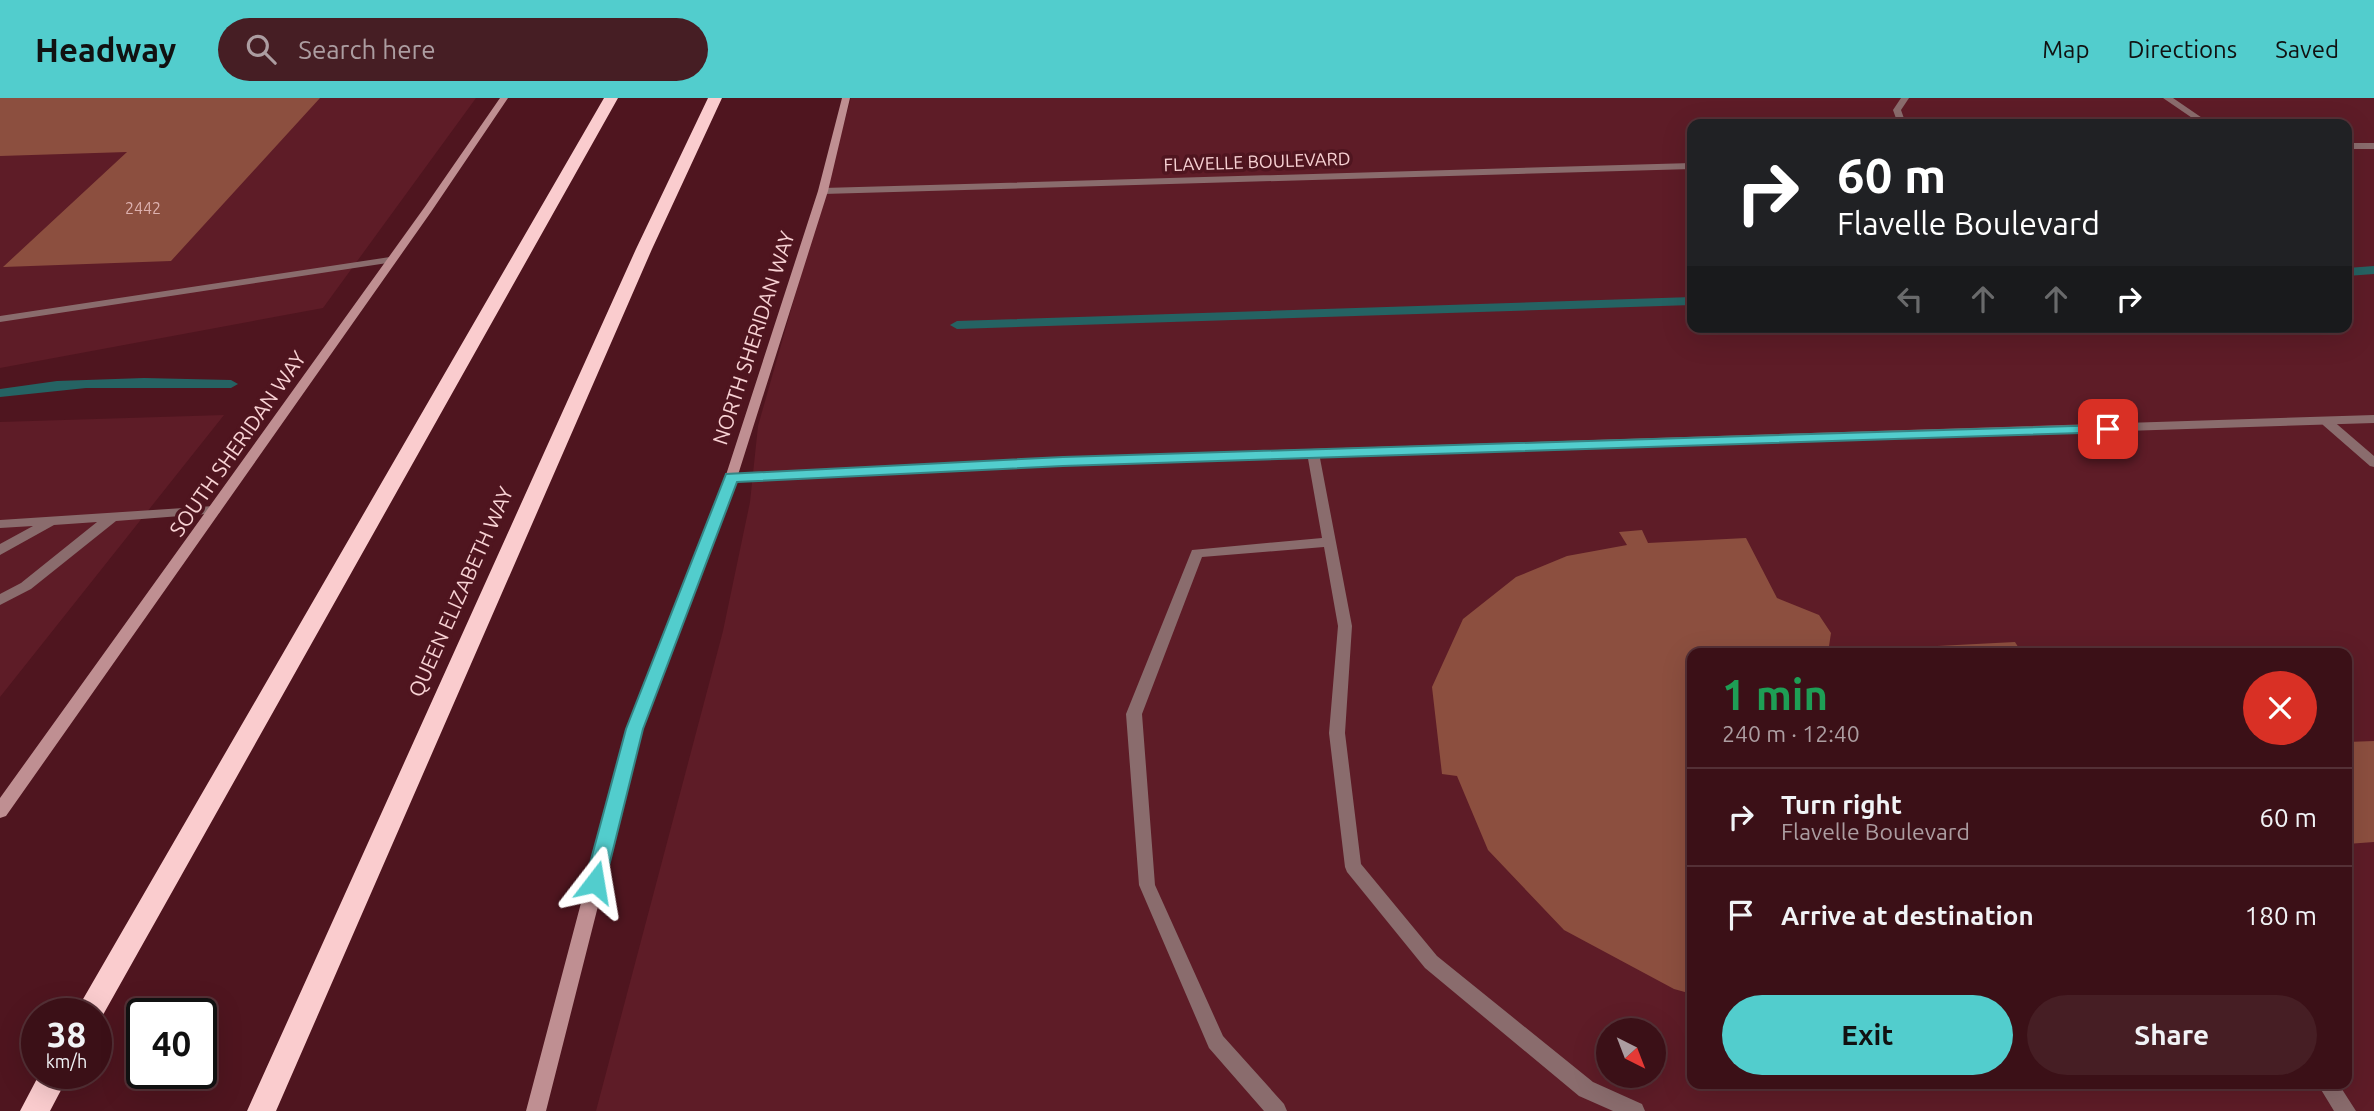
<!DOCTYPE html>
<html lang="en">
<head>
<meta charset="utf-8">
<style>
  body { margin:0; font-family:Ubuntu,sans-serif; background:#461e24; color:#f1f3f6; height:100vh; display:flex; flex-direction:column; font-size:26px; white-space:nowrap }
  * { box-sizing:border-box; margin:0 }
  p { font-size:23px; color:#ac9da1 }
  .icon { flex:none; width:38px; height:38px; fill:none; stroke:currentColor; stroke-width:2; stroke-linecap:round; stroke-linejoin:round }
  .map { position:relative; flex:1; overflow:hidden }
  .details { position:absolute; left:1687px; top:550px; width:665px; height:441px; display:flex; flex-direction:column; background:#3b1017; border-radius:14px; box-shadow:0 7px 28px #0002,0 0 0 2px #543036 }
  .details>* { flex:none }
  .hud { position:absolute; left:1687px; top:21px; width:665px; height:214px; border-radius:14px; box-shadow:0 7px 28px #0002,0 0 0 2px #543036; background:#202124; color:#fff; overflow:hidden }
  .needle { width:46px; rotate:138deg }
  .fabs { position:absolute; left:1596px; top:920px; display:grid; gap:14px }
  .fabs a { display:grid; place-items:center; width:70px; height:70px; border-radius:50%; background:#3b1017; box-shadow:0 7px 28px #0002,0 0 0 2px #543036; font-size:35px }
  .speed { position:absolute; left:21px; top:900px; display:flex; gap:14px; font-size:35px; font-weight:700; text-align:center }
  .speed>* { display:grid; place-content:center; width:91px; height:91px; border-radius:50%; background:#3b1017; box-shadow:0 7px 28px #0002,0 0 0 2px #543036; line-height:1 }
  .speed small { font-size:18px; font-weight:400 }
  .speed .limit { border:4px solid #111; border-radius:10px; background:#fff; color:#111 }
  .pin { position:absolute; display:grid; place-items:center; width:60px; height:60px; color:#fff; margin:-30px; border-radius:14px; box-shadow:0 4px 10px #0006 }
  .me { position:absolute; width:77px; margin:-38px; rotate:14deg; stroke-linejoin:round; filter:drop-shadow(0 0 5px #0008) }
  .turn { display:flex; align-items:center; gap:24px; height:147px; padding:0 35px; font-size:32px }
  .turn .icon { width:91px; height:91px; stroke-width:2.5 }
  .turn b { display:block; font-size:49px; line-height:60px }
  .lanes { display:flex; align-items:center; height:66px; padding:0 35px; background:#0003; justify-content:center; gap:35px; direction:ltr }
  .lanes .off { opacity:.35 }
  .round { display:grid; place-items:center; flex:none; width:74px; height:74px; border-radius:37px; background:#461e24 }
  .summary { display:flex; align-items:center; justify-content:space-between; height:119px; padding:0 35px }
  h1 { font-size:42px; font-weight:700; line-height:52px; color:#1e9e55 }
  .action { display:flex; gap:14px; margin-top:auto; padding:14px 35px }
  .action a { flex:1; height:80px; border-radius:42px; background:#52cdcd; color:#111; font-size:28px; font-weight:700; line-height:80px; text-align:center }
  .action a+a { background:#461e24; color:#f1f3f6 }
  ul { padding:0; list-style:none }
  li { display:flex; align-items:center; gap:21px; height:98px; padding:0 35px; border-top:2px solid #543036 }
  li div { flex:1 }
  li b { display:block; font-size:26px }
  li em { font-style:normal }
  header { display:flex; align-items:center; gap:42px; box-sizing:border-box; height:98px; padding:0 35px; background:#52cdcd; color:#111 }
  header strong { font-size:33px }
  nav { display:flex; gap:38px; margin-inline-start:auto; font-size:24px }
  .search { width:490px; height:63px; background:#461e24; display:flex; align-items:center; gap:18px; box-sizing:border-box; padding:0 24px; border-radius:38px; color:#ac9da1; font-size:26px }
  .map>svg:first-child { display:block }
  .built { fill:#5e1c27; fill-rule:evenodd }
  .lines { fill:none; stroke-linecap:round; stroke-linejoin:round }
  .stream { fill:#256363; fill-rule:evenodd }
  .building { fill:#8c4f3f }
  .lane { fill:#8a6c6d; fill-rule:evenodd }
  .street { fill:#8a6c6d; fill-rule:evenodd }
  .secondary { fill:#bf8f92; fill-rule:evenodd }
  .highway { fill:#faccce; fill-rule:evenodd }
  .route { fill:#52cdcd; stroke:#358585; stroke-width:2 }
  .labels { text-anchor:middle; stroke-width:7; stroke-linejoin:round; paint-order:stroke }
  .far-number-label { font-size:16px; fill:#ddb1af }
  .far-street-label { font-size:18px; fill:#f8d2d4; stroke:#4f151f }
  .street-label { font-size:21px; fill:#f8d2d4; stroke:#4f151f }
</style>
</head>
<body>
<header>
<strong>Headway</strong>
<div class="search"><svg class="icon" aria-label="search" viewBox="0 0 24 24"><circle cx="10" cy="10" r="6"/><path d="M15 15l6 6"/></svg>Search here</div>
<nav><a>Map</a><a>Directions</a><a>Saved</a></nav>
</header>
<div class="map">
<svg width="2374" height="1013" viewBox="0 0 2374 1013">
  <rect width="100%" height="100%" fill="#4f151f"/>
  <!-- built -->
  <path class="built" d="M0 0H476L323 210 0 270Z
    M851 0H2374V1013H596L723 533 750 404 758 328ZM1692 26H2347V229H1692ZM1692 555H2347V985H1692ZM1608 933H1654V978H1608Z
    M224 317 0 599V324Z"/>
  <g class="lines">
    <!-- stream -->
    <path class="stream" d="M2374 168V176L2347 178V170Z
      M1692 199V207L957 231 950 227 957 223Z
      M144 280 231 282 238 286 231 290H86L0 299V291L57 283Z"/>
  </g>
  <!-- building -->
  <path class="building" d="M0 0H320L171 163 3 169 127 54 0 58Z
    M1642 432 1648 445 1746 440 1777 500 1819 517 1831 535 1828 555H1692V896L1674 891 1564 832 1488 752 1457 678 1442 676 1432 589 1463 521 1516 479 1567 458 1627 447 1619 434Z
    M2015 544 2022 555H1841L1840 553Z
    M2374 643V744L2347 746V644Z"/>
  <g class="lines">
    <!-- lane -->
    <path class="lane" d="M1901 0H1909L1901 12 1906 26H1898L1893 12Z
      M2163 0H2173L2211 26H2201Z
      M390 159 394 160V164L0 224V218Z
      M2327 320 2331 321 2374 358V369L2370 368 2323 327 2321 324 2323 321Z
      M1313 351 1319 355 1352 528 1345 635 1361 766 1437 858 1593 984 1642 1006 1645 1013H1613L1579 998 1425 870 1347 774 1345 769 1329 635 1338 528 1324 449 1202 459 1142 616 1155 787 1223 938 1284 1006 1287 1013H1264L1209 950 1139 787 1126 616 1192 452 1322 440 1307 355Z
      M214 408 221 412 219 415 116 423 31 491 0 507V496L21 485 97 424 54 427 0 457V446L33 428 0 430V422Z
      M2317 985H2338L2356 1013H2334Z"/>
    <!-- street -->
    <path class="street" d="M2347 45H2374V51H2347Z
      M1692 65V71L823 96 818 93 823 90Z
      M2374 317V325L1063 367 731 384 725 380 731 376 1063 359Z"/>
    <!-- secondary -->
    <path class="secondary" d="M500 0H508L431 114 6 718 0 720V700L424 110Z
      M842 0H850L828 93 737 380 643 631 546 1013H526L627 631 725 380 818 93Z"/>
    <!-- highway -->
    <path class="highway" d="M604 0H618L99 924 96 925V915H75Z
      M708 0H722L652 151 276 1013H247L636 151Z
      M40 975H70L50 1013H20Z"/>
  </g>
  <!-- route -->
  <path class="route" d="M2108 327 2113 328V334L1063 368 737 384 643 631 605 784 602 790H588L585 784 626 631 726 376 1063 359Z"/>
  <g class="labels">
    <!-- far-number labels -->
    <g class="far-number-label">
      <text x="143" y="116">2442</text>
    </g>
    <!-- far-street labels -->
    <g class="far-street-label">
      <text transform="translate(1257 64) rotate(-2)" y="6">FLAVELLE BOULEVARD</text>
    </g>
    <!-- street labels -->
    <g class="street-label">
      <text transform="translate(754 240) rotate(-72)" y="7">NORTH SHERIDAN WAY</text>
      <text transform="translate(238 346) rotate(-55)" y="7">SOUTH SHERIDAN WAY</text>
      <text transform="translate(461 494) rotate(-66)" y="7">QUEEN ELIZABETH WAY</text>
    </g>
  </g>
</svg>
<div class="fabs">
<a><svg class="needle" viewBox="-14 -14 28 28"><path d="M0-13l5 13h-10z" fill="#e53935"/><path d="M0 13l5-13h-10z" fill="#ac9da1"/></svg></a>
</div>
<div class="speed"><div>38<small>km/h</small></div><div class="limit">40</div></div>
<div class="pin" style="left:2108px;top:331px;background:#d93025"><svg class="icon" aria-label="arrive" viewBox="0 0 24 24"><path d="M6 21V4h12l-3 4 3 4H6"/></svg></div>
<svg class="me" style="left:595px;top:784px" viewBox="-20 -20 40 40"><path d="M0-17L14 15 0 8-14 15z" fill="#52cdcd" stroke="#fff" stroke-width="4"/></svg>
<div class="hud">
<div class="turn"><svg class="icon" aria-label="right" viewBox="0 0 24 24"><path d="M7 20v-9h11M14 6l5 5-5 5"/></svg><div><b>60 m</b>Flavelle Boulevard</div></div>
<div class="lanes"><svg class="icon off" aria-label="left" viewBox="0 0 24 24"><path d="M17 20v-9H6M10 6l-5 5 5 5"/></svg><svg class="icon off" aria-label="ahead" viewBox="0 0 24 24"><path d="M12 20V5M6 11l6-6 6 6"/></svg><svg class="icon off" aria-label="ahead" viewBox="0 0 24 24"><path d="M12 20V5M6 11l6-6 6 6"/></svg><svg class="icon" aria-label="right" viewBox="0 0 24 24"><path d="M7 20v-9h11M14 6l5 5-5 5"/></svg></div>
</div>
<section class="details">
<div class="summary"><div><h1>1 min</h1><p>240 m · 12:40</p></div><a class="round" style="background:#d93025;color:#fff"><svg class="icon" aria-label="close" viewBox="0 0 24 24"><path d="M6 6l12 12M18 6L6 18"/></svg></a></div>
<ul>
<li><svg class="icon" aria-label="right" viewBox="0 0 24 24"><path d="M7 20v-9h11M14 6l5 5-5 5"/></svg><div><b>Turn right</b><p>Flavelle Boulevard</p></div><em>60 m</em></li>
<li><svg class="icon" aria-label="arrive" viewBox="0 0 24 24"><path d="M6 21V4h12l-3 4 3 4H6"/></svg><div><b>Arrive at destination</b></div><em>180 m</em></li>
</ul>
<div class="action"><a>Exit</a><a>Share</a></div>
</section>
</div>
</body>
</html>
